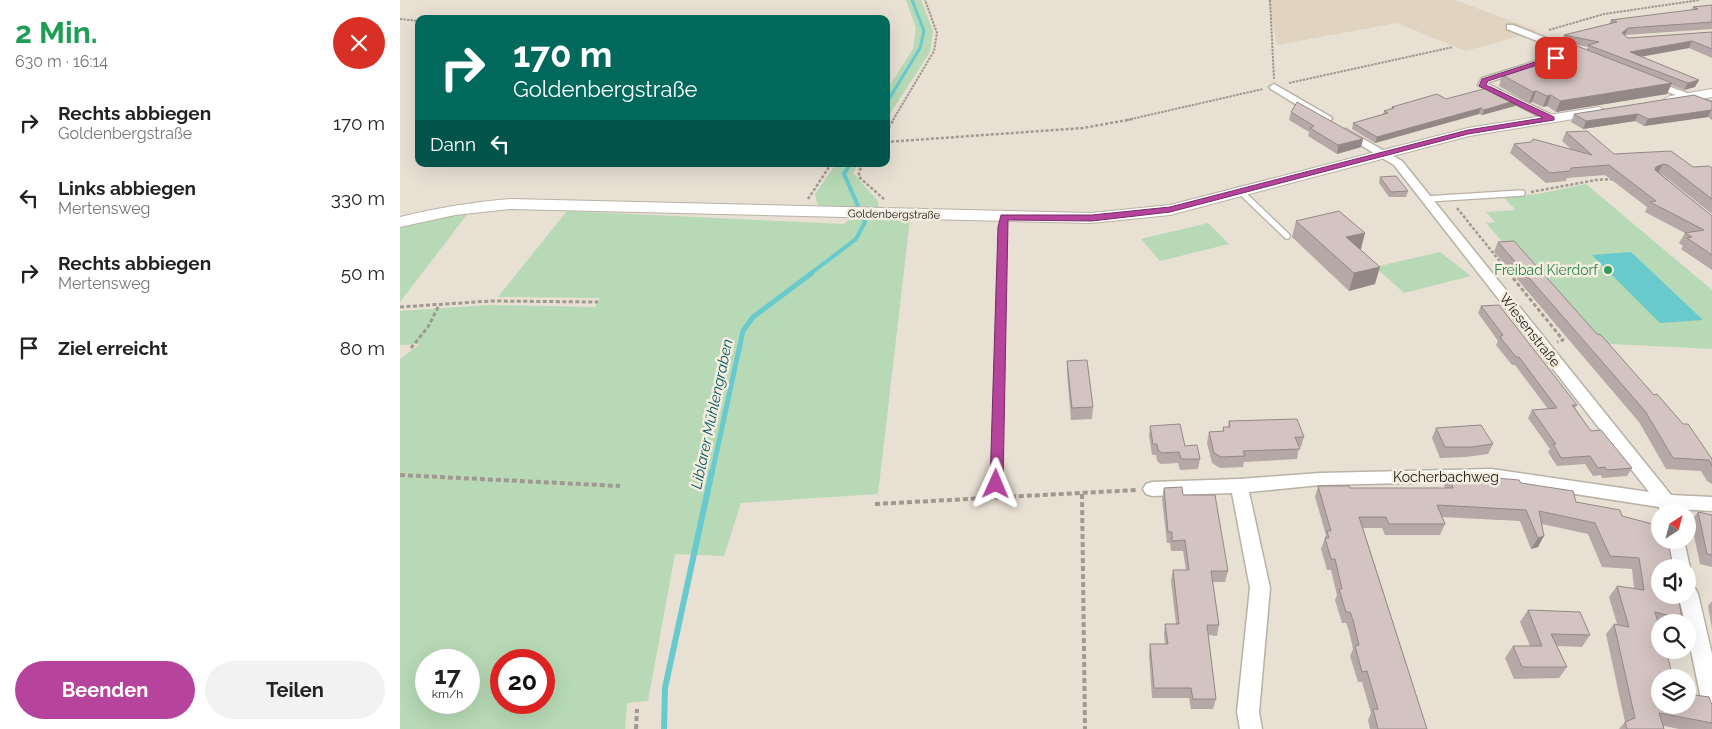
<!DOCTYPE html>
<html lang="de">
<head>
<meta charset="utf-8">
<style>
  body { margin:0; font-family:Raleway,sans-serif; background:#f2f2f2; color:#222; height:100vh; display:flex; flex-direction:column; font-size:19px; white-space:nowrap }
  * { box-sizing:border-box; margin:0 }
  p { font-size:16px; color:#767676 }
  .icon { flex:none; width:28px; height:28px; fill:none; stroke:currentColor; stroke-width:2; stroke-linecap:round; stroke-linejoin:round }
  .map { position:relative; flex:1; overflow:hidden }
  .side { display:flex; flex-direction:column; background:#fff; width:400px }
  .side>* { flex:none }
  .hud { position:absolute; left:15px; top:15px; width:475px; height:152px; border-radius:10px; box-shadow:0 5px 20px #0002; background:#00695c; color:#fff; overflow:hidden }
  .needle { width:32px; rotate:36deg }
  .fabs { position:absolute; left:1251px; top:504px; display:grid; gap:10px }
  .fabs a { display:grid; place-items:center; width:45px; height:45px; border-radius:50%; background:#fff; box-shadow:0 5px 20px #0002; font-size:25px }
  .speed { position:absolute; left:15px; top:649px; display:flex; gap:10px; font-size:25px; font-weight:700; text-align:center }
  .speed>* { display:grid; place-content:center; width:65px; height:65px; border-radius:50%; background:#fff; box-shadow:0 5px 20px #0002; line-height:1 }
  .speed small { font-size:12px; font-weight:400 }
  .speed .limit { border:8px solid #d22; background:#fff; color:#111 }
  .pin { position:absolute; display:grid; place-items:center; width:42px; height:42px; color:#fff; margin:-21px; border-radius:10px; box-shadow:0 2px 8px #0006 }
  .me { position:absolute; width:55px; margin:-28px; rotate:1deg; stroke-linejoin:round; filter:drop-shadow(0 0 4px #0008) }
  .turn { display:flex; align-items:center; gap:18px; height:105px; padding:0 15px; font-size:22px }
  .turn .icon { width:65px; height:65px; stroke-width:2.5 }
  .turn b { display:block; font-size:35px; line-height:42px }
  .then { display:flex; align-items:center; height:48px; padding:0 15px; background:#0003; gap:10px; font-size:19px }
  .round { display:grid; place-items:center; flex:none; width:52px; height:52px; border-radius:26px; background:#f2f2f2 }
  .head { display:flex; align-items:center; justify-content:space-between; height:85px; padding:0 15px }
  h1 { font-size:30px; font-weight:700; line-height:38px; color:#1e9e55 }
  .button { display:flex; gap:10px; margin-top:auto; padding:10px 15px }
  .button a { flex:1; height:58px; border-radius:30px; background:#b6439c; color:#fff; font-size:20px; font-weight:700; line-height:58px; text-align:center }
  .button a+a { background:#f2f2f2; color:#222 }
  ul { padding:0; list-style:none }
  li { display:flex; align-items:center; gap:15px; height:75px; padding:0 15px }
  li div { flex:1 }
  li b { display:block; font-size:19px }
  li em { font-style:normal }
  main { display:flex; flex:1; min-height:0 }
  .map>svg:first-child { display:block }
  .built { fill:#e0d4c1 }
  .green { fill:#b7d9b5; fill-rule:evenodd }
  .water { fill:#69cace }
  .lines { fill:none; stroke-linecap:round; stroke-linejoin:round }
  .stream-far3 { stroke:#69cace; stroke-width:3 }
  .stream-far2 { stroke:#69cace; stroke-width:4 }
  .stream-far1 { stroke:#69cace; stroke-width:5 }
  .stream { stroke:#69cace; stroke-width:6 }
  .lane-far2-casing { stroke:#b9b1a5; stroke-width:8 }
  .lane-far1-casing { stroke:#b9b1a5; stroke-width:10 }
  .lane-casing { stroke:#b9b1a5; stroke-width:12 }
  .street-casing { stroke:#b9b1a5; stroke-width:3 }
  .secondary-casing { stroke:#b9b1a5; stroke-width:2 }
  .path-far3 { stroke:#a0998f; stroke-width:2; stroke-dasharray:2.5 1; stroke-linecap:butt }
  .path-far2 { stroke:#a0998f; stroke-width:2.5; stroke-dasharray:3 2; stroke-linecap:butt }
  .path-far1 { stroke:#a0998f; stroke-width:3; stroke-dasharray:4 2.5; stroke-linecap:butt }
  .path { stroke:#a0998f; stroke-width:4; stroke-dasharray:5 3; stroke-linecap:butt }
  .lane-far2 { stroke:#fff; stroke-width:5.5 }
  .lane-far1 { stroke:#fff; stroke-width:8 }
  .lane { stroke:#fff; stroke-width:10 }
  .street { fill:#fff; fill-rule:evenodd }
  .secondary { fill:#fff; fill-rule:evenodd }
  .wall { fill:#b5a8a6 }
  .shaded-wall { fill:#948887 }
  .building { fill:#d3c3c1; stroke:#948887 }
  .route { fill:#b6439c; stroke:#762c65 }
  .leisure-dot { fill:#2e9e5b; stroke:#f5ede0; stroke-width:2 }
  .labels { text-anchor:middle; stroke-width:5; stroke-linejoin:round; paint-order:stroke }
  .far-street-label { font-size:11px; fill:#1b1813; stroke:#f5ede0 }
  .leisure-label { font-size:14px; fill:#27864d; stroke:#f5ede0; text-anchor:end }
  .street-label { font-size:14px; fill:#1b1813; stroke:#f5ede0 }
  .water-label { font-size:15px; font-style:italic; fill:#015b5f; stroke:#f5ede0 }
</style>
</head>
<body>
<main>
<section class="side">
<div class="head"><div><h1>2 Min.</h1><p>630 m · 16:14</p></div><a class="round" style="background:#d93025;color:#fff"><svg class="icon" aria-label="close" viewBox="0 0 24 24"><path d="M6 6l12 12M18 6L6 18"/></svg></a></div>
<ul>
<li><svg class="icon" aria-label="right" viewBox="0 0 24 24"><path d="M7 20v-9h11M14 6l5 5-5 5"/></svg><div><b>Rechts abbiegen</b><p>Goldenbergstraße</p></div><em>170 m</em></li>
<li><svg class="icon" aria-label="left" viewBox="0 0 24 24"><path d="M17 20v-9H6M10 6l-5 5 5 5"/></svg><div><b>Links abbiegen</b><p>Mertensweg</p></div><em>330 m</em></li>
<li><svg class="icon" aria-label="right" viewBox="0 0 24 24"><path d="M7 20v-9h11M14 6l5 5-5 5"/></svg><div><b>Rechts abbiegen</b><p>Mertensweg</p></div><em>50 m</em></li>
<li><svg class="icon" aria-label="arrive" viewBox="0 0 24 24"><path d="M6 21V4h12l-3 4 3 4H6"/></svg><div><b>Ziel erreicht</b></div><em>80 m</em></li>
</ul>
<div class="button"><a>Beenden</a><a>Teilen</a></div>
</section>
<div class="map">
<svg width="1312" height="729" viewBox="0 0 1312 729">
  <rect width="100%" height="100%" fill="#e8e0d3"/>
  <!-- built -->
  <path class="built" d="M868 0H1055L1138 31 1066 51 997 23 877 45Z"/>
  <!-- green -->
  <path class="green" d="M506 0H521L533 31 530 52 486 120V91L513 49 516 28Z
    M436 164H458L453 173 478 201 479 209 418 206 415 194Z
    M1186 184 1312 290V349L1172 342 1155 324 1172 322 1086 223 1095 222 1086 212 1116 210 1103 197 1138 194Z
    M167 211 444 224 449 220 510 219 478 494 341 503 324 556 275 554 248 701 227 703 225 729H0V359L20 344 0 345V311L88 305 195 307 200 298 98 297ZM26 660H69V702H26ZM101 660H144V702H101Z
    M69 212 0 302V227L21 221Z
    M808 223 829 244 760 261 741 239Z
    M1040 252 1071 276 1004 293 975 267Z"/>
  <!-- water -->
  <path class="water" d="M1231 252 1303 320 1260 323 1192 255Z"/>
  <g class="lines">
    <!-- stream-far3 -->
    <path class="stream-far3" d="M486 104 520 48 524 31 512 0"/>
    <!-- stream-far2 -->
    <path class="stream-far2" d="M410 274 456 239 465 222 444 174 450 164"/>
    <!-- stream-far1 -->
    <path class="stream-far1" d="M312 473 343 331 353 317 412 273"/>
    <!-- stream -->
    <path class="stream" d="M264 729 265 688 312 471"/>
    <defs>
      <path id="lane-far2" d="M839 190 887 236
        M1027 199 1122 193
        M601 274 604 217"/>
      <path id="lane-far1" d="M596 473 601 273"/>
      <path id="lane" d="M596 484V471"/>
      <path id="street" d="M1107 25H1113L1177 50 1190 57 1185 60 1173 55 1089 82 1088 84 1156 117V121H1148L1078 85 1082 78 1165 52 1107 29Z
        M1251 80 1312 102V108L1248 85 1246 83Z
        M874 84 931 117 932 119 927 122 923 121 871 89 869 87Z
        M946 129 1002 161 1271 495 1312 497V511L1277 509 1278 512H1260L1259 507 1091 481 920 485 849 492 870 588 859 712 862 729H840L837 712 850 588 832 493 752 496 746 494 743 489 746 484 752 482 839 479 920 473 1091 469 1249 492 994 165 942 134 941 132 942 130Z
        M1266 540H1284L1290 568 1288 574V568H1271Z
        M1288 586 1295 588 1298 594 1312 654V709L1304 706 1301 699 1288 636V622H1285L1278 595H1288Z"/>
      <path id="secondary" d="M1312 89V97L1270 104 1263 100 1270 96Z
        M1199 107 1206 111 1204 114 1069 136 770 215 691 223 111 209 55 215 0 227V217C37 208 73 202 111 199L691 213 770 205 1068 128Z"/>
    </defs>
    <!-- lane-far2 casing -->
    <use href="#lane-far2" class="lane-far2-casing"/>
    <!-- lane-far1 casing -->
    <use href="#lane-far1" class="lane-far1-casing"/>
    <!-- lane casing -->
    <use href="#lane" class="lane-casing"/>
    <!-- street casing -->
    <use href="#street" class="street-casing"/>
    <!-- secondary casing -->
    <use href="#secondary" class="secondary-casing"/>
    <!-- path-far3 -->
    <path class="path-far3" d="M870 0 874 79
      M0 19 19 21
      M1149 30 1204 14 1300 0
      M889 83 1053 47
      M493 120 534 51 537 33 525 0
      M727 120 863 89"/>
    <!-- path-far2 -->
    <path class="path-far2" d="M486 132 494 119
      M486 142 683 128 733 119
      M464 164 459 171V177L485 200
      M1131 192 1196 180 1214 179
      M408 199 431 164
      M1057 208 1110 274"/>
    <!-- path-far1 -->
    <path class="path-far1" d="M1109 273 1163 340 1157 342
      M0 307 91 301 198 302
      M11 348 28 327 39 305"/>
    <!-- path -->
    <path class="path" d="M0 475 220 486
      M682 494 685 729
      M475 504 736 490
      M236 729 237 709"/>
    <!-- lane-far2 -->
    <use href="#lane-far2" class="lane-far2"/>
    <!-- lane-far1 -->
    <use href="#lane-far1" class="lane-far1"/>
    <!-- lane -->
    <use href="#lane" class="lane"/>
    <!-- street -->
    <use href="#street" class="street"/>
    <!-- secondary -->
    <use href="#secondary" class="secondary"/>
  </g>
  <!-- wall -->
  <path class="wall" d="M1312 5V29L1225 35 1228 38 1312 32V58L1289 48 1241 57 1299 80 1295 87 1284 90 1271 85 1267 94 1156 112 1147 106 1143 107 1132 102 1129 103 1099 86 1102 75 1105 74 1106 72 1159 58 1161 52 1186 50 1188 47 1161 42 1164 35 1209 24 1211 20 1292 10 1293 7Z
    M1046 99 1115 106 1082 115 1079 114 975 143 952 129 953 123 983 114 984 111 991 109 992 107Z
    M1312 102V120L1308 117 1244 126 1235 121 1183 129 1171 122 1174 114Z
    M891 112 963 139 961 147 937 154 908 136 909 132 889 120Z
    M1166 132 1214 154 1293 167 1312 168V214L1263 175 1261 174 1312 216V270L1281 249 1283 246 1279 243 1285 233 1245 212 1247 207 1205 175 1167 178 1166 181 1146 183 1110 153 1114 144 1171 149 1162 141Z
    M980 177 1008 191 1006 197H989L979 183Z
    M896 221 961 249 960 250 975 284 949 291 892 237Z
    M1098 242 1197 334 1312 459V484L1307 481 1301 471 1266 469 1239 422 1094 252Z
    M1081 306 1177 405 1175 408 1191 431 1232 468 1227 476 1202 478 1201 475 1193 476 1185 464 1157 466 1148 452 1150 449 1128 418 1132 410 1148 409 1115 365H1112L1096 345 1098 341 1078 313Z
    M667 361 693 407 692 419 671 420 667 373Z
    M829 421 904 437 901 447H899L897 459 844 462 843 467 820 468 812 463 807 443 809 432 823 431V427H828Z
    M750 426 785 446 800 459 798 469 780 470 778 463 761 464 757 461 756 455H752L749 436Z
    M1036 428 1093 444 1088 454 1066 457 1040 458 1032 438Z
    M1049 474 1121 483 1176 502 1222 516 1282 619 1280 622H1260V626H1259L1260 705H1312V729H1279L1264 726V729H1219L1225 722 1206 634 1214 624H1217L1209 597 1217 586 1234 588 1232 569 1202 567 1188 534 1142 524 1138 547 1131 549 1120 521 1042 517 1045 524 1040 535H985L982 528H963L1027 729H970L968 720 971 713 962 682H958L950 656 953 649 949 631 946 623H942L935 600 937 595 931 570H927L921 549 926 535 915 497 918 486 950 488H1045L1044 485Z
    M764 488 783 495 828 571 825 582H813L819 625 817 636 808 635 816 699 813 709H791L789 698H752L749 654 750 644H765L764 634 765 624H776L771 581 773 570H786L783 551H771L770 543H767L762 499Z
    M1298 512 1312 515V567L1300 564 1291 521Z
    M1312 601V629L1308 606Z
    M1128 610 1190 635 1182 647 1157 646 1167 667 1159 678 1114 679 1105 658 1113 646H1130L1120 622Z"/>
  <!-- shaded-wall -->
  <path class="shaded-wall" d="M1228 28 1225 35 1222 33Z
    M1292 41 1289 48 1227 59 1230 52Z
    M1299 80 1295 87 1284 90 1288 83Z
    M1272 83 1267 94 1156 112 1160 101Z
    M1136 91 1132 102 1129 103 1133 92Z
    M1151 95 1147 106 1143 107 1147 96Z
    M1117 100 1115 106 1082 115 1084 110Z
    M1081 108 1079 114 975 143 977 137Z
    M1311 110 1308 117 1244 126 1248 119Z
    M1238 114 1235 121 1183 129 1186 121Z
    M963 139 961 147 937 154 938 145Z
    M1263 164 1258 173 1251 176 1256 167Z
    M965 233 961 249 941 254 946 237Z
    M980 267 975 284 949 291 954 273Z
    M1144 536 1138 547 1131 549 1138 538Z"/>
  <!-- building -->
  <path class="building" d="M1312 5V22L1228 28 1222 33 1228 38 1312 32V49L1292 41 1230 52 1299 80 1288 83 1188 45 1199 42 1164 35 1217 22 1211 20 1298 9 1293 7Z
    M1177 46 1272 83 1160 101 1151 95 1147 96 1136 91 1133 92 1102 75 1109 73 1106 72 1170 55 1161 52Z
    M1091 87 1117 100 1084 110 1081 108 977 137 953 123 988 113 984 111 994 108 992 107 1037 94 1046 99Z
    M1294 95 1312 102V110L1248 119 1238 114 1186 121 1174 114Z
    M897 102 963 139 938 145 910 128 914 126 891 112Z
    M1187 131 1214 154 1271 151 1293 167 1309 166 1312 168V199L1268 165 1263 164 1256 167 1255 170 1312 216V255L1287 238 1292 237 1285 233 1304 230 1250 202 1256 201 1209 165 1171 168 1170 171 1150 173 1114 144 1131 142 1133 139 1192 155 1166 132Z
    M996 176 1008 191 991 192 980 177Z
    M939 211 965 233 946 237 980 267 954 273 896 221Z
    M1114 241 1197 334 1201 335 1254 395 1257 394 1283 424H1288L1312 459V466L1309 460 1273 458 1245 411 1098 242Z
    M1099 305 1177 405H1172L1191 431 1201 430 1232 468 1207 470 1205 467 1198 468 1190 456 1161 458 1153 444H1156L1132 410 1157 408 1119 357H1116L1100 337 1103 335 1081 306Z
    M687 360 693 407 672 408 667 361Z
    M897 419 904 437H895L900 449 843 451 845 456 821 457 814 453 809 432 824 431 823 427H830L829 421Z
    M780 424 785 446 797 445 800 459H781L779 452 762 453 758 450 757 444H753L750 426Z
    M1081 425 1093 444 1071 447H1045L1036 428Z
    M1049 474 1119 480 1121 483 1173 491 1176 502 1220 510 1222 516 1260 526V540H1268L1273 568H1260V595H1278L1282 619 1255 612 1260 629V650H1266L1273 678H1260V705H1288V694L1309 697 1312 705V723L1259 713 1264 729H1227L1225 722 1235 718 1214 624 1229 627 1217 586 1244 590 1239 558 1210 556 1195 523 1139 511 1144 536 1138 538 1126 510 1037 505 1045 524H989L986 517H959L1027 729H978L973 709H978L967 671 962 672 955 646 959 645 953 620 950 612H946L939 589H942L935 559H931L925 538H929L927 531H931L918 486H949L950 488H1053Z
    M782 487 783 495H815L828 571H811L819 625H807L816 699H793L791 688H754L750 644H768L765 624H779L773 570H789L785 540 772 541V532H768L764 488Z
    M1298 512 1312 515V555L1307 554Z
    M1128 610 1180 612 1190 635 1151 634 1167 667H1122L1113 646H1142Z"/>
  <!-- route -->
  <path class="route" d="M1154 56 1159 58 1088 81 1086 85 1154 117V120L1068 134 770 212 692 221 608 220 603 484 601 487H591L590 484 598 227 601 215H692L770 207 1068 130 1143 118 1079 86 1082 79Z"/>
  <!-- markers -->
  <circle class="leisure-dot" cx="1208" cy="270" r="5"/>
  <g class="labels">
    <!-- far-street labels -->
    <g class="far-street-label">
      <text transform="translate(494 214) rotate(1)" y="4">Goldenbergstraße</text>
    </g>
    <!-- leisure labels -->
    <g class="leisure-label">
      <text x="1198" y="275">Freibad Kierdorf</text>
    </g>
    <!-- street labels -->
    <g class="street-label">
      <text transform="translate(1130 330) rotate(52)" y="5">Wiesenstraße</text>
      <text x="1046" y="482">Kocherbachweg</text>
    </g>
    <!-- water labels -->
    <g class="water-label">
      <text transform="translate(312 414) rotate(-78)" y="5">Liblarer Mühlengraben</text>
    </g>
  </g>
</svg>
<div class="fabs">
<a><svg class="needle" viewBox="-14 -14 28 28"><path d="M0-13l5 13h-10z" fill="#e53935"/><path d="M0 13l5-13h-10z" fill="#767676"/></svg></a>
<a><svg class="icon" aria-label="sound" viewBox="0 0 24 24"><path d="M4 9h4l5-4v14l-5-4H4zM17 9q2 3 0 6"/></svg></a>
<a><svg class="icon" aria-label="search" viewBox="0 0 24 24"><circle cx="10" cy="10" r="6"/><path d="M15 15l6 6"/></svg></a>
<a><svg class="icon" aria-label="layers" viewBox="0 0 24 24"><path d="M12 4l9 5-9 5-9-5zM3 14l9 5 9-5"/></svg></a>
</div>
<div class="speed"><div>17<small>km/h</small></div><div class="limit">20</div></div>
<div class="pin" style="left:1156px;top:58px;background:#d93025"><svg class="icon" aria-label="arrive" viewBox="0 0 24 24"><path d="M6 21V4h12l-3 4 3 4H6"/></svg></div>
<svg class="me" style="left:596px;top:484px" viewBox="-20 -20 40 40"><path d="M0-17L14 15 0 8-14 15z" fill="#b6439c" stroke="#fff" stroke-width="4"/></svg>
<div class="hud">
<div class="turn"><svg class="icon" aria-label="right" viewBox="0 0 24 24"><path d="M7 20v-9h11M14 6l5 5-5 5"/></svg><div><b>170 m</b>Goldenbergstraße</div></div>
<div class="then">Dann<svg class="icon" aria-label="left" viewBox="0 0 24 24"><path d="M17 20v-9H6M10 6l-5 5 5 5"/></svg></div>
</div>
</div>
</main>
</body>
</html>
